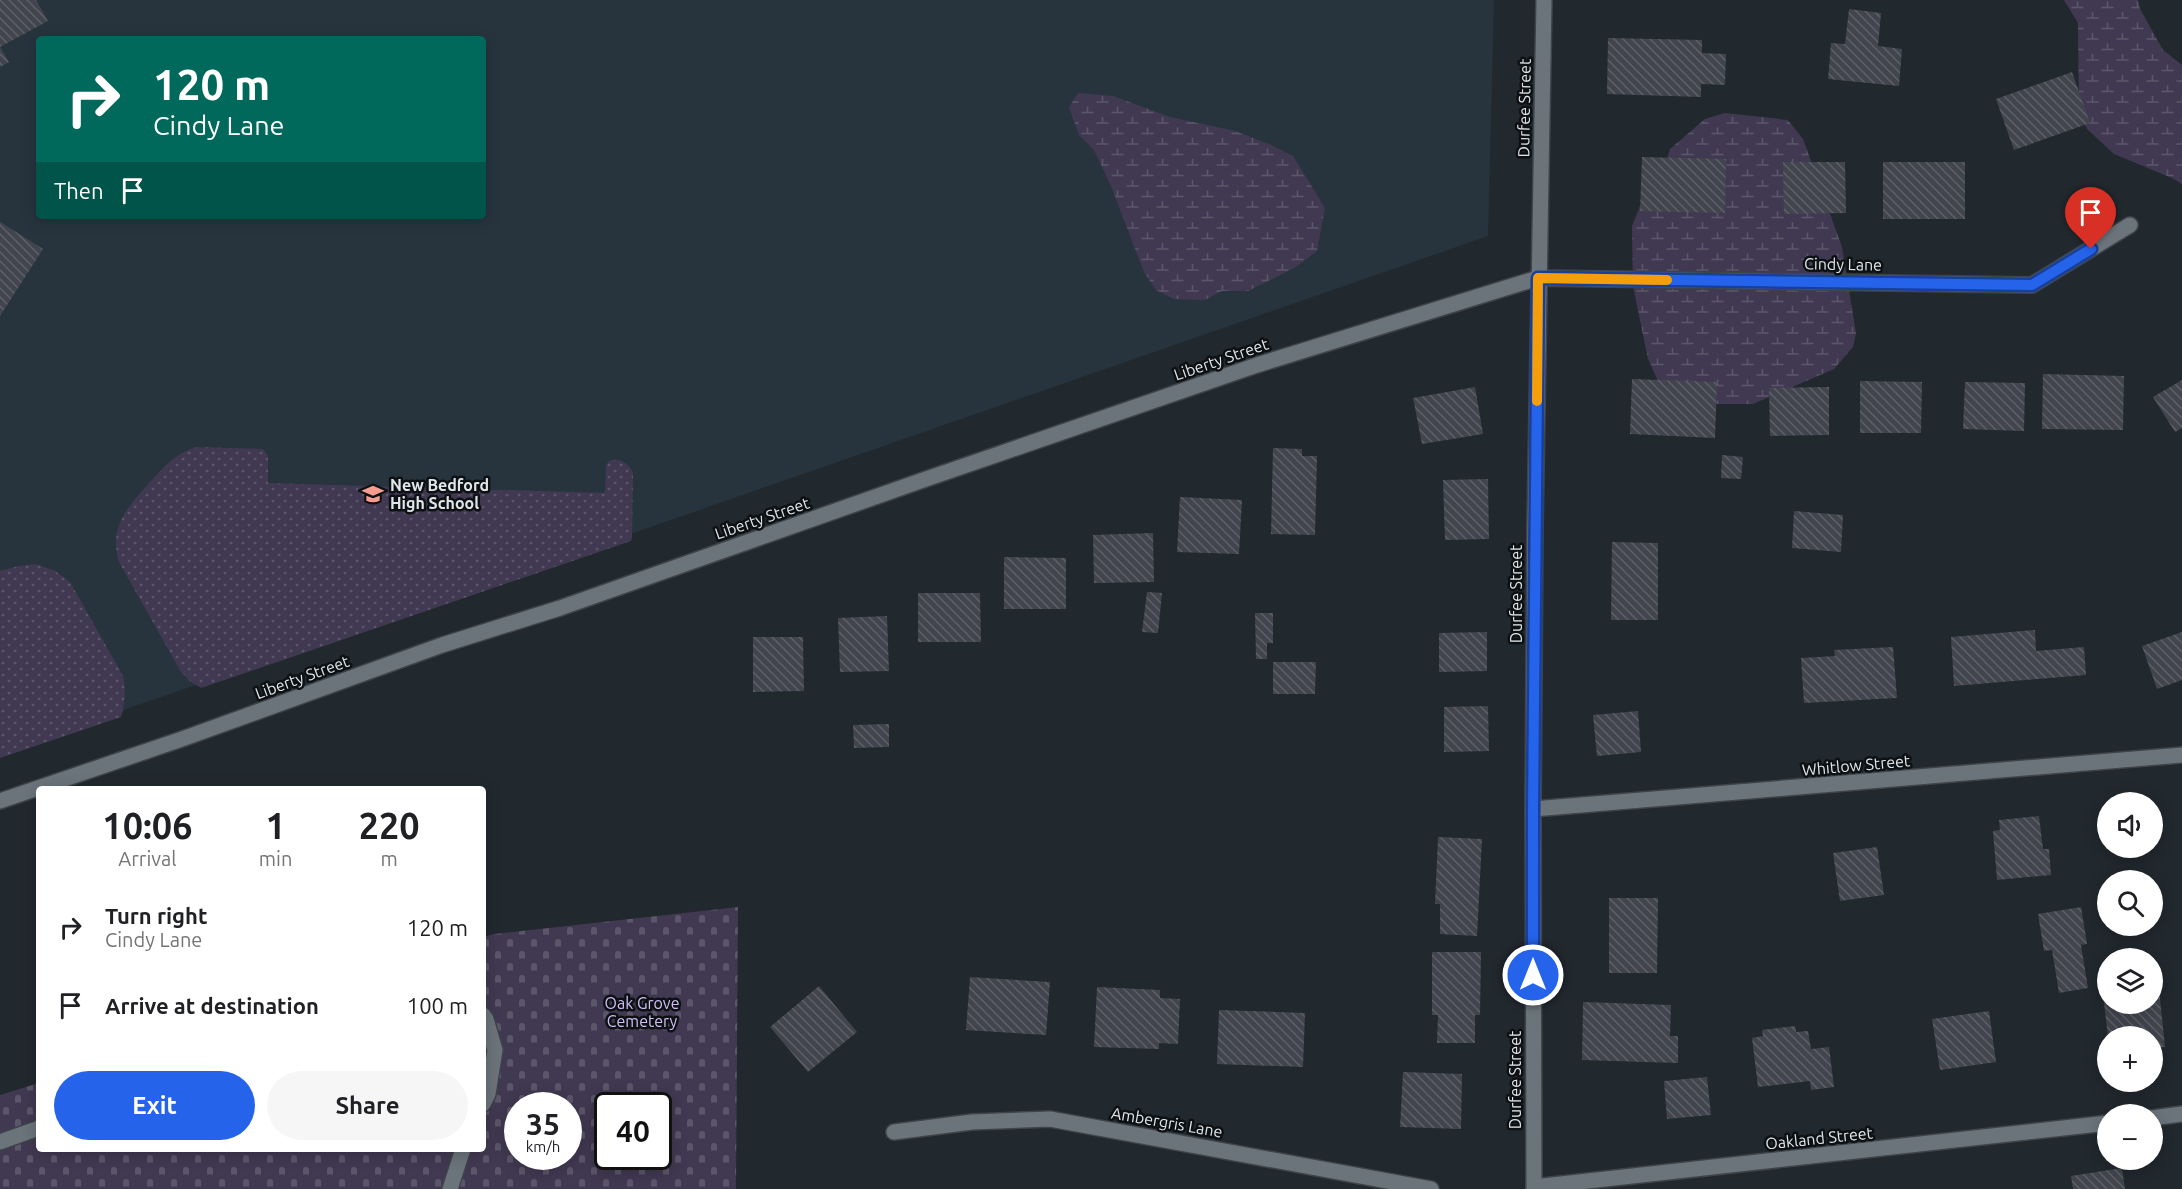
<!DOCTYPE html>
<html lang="en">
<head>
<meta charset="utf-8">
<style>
  body { margin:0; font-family:Ubuntu,sans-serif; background:#f6f6f6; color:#202124; height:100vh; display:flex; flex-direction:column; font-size:22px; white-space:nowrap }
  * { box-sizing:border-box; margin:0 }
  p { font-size:20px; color:#757577 }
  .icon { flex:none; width:33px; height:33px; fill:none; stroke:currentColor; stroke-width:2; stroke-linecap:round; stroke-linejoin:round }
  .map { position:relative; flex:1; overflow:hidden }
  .drawer { position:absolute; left:36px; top:786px; width:450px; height:366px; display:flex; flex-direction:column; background:#fff; border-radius:6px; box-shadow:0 3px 15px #0003 }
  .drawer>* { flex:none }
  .banner { position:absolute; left:36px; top:36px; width:450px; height:183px; border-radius:6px; box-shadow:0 3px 15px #0003; background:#00695c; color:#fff; overflow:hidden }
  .tools { position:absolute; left:2097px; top:792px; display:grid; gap:12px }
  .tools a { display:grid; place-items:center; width:66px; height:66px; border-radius:50%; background:#fff; box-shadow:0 3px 15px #0003; font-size:30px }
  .speed { position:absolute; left:504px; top:1092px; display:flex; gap:12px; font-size:30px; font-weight:700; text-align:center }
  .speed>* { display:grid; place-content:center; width:78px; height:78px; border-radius:50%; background:#fff; box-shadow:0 3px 15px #0003; line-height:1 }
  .speed small { font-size:15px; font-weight:400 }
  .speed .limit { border:3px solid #111; border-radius:9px; background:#fff; color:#111 }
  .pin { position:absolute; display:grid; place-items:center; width:51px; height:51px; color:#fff; margin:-62px -26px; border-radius:50% 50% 50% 0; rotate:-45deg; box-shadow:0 0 6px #0007 }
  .pin .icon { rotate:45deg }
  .me { position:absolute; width:66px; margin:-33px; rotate:0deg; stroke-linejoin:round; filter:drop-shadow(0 0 4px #0008) }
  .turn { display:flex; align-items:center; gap:21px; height:126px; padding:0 18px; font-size:27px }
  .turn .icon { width:78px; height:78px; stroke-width:2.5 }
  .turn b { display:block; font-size:42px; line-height:51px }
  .then { display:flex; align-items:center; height:57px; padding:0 18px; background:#0003; gap:12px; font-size:22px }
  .eta { display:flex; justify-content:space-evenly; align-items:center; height:102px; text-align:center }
  .eta b { font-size:36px; font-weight:600; line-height:42px }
  .primary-button { display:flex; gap:12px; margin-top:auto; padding:12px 18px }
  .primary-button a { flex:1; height:69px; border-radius:36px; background:#2563eb; color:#fff; font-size:24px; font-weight:600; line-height:69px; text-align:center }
  .primary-button a+a { background:#f6f6f6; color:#202124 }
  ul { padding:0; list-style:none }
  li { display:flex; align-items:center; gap:18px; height:78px; padding:0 18px }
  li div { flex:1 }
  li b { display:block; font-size:22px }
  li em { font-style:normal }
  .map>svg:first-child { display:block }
  .built { fill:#27343e; fill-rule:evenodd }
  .grass { fill:url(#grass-dots) }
  .wetland { fill:url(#wetland-marsh) }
  .cemetery { fill:url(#cemetery-stones); fill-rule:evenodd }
  .building { fill:url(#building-back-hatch) }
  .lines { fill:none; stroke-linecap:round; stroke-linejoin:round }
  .minor-casing { stroke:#3e4449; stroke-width:18 }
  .minor { stroke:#6b747b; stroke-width:15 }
  .route-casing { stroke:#184099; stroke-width:15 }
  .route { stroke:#2563eb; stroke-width:10 }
  .slow { stroke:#f59e0b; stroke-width:10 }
  .labels { text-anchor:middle; stroke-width:5; stroke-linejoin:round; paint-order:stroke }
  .street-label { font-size:16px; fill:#e1e6ea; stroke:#0d1113 }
  .poi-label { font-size:16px; font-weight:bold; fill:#e1e6ea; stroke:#0d1113; text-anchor:start }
  .park-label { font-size:16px; fill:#d2bff7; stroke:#0d1113 }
</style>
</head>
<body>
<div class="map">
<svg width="2182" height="1189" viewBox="0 0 2182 1189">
  <defs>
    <pattern id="grass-dots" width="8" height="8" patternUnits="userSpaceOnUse" patternTransform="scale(1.5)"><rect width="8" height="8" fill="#413951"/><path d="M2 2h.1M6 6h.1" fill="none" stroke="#5c566a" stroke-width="1.8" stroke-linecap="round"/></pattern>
    <pattern id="wetland-marsh" width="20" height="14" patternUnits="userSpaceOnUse" patternTransform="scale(1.5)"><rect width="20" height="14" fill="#413951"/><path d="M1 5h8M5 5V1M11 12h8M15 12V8" fill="none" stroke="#5c566a"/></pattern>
    <pattern id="cemetery-stones" width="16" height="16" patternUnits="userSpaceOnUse" patternTransform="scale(1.5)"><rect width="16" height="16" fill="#413951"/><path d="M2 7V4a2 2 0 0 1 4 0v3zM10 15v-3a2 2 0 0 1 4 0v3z" fill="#5c566a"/></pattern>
    <pattern id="building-back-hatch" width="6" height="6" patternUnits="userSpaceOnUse" patternTransform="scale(1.5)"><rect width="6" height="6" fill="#42454e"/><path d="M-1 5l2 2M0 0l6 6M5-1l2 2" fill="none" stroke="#5d6068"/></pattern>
  </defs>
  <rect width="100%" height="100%" fill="#21282e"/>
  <!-- built -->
  <path class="built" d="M0 0H1494L1488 236 0 753ZM39 39H483V216H39Z"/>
  <!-- grass -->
  <path class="grass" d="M197 447 263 449 268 456V483L605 493 606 465 609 461C619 457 629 464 633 473L632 537 631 541 201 688 191 682 181 672 119 562C108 526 129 505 152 480 166 465 177 452 197 447Z
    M36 564 55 571 70 582 122 674C127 689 125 701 121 717L0 758V571L19 566Z"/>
  <!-- wetland -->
  <path class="wetland" d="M2064 0H2138L2140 9 2163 50 2182 65V184L2172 178 2114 154 2087 129 2079 112 2078 23Z
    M1078 93 1113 96 1170 117 1235 131 1269 144 1293 156 1325 208 1317 251 1296 267 1248 291H1222L1205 300 1174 299 1156 290 1144 272 1111 186 1094 150 1079 135 1069 107Z
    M1725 113 1788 120 1803 139 1842 247 1856 333 1853 347 1834 369 1753 404H1679L1657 379 1648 359 1633 286 1632 226 1650 182 1663 172 1670 149 1705 119Z"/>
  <!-- cemetery -->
  <path class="cemetery" d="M738 907 736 1189H0V1095L39 1083V1149H483V937L494 934ZM518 1106H568V1156H518ZM608 1106H658V1156H608Z"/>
  <!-- building -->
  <path class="building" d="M0 0H36L48 21 0 47 9 62 0 67Z
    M1849 9 1881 13 1878 46 1902 49 1899 86 1828 79 1831 43 1845 44Z
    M1608 38 1702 40V53L1726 54 1725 85 1701 84V97L1607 94Z
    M2072 72 2090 123 2014 150 1996 99Z
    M1642 157 1726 159 1725 213 1640 211Z
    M1783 162H1845L1846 213 1784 214Z
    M1883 162H1965V219H1883Z
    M0 222 43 249 0 316Z
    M2043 374 2124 376 2123 430 2042 429Z
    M1632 379 1717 382 1715 438 1630 434Z
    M2182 380V428L2175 432 2153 397Z
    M1860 381 1922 382 1921 433H1860Z
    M1965 382 2025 383 2024 431 1963 429Z
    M1475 387 1483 434 1422 444 1413 398Z
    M1829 387V435L1770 436 1769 388Z
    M1273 448 1302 449V456H1317L1315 535 1271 534Z
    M1722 455 1743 457 1741 479 1721 478Z
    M1488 479 1489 539 1445 540 1443 480Z
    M1180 497 1242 500 1239 554 1177 552Z
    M1794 511 1843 515 1841 552 1792 548Z
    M1153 533 1154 582 1094 583 1093 535Z
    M1612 542 1658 543V620H1611Z
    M1004 557 1066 558V609H1004Z
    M1147 592 1162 593 1158 633 1142 632Z
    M918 593H980L981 642H918Z
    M1255 613H1273V643H1267V659H1256Z
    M887 616 889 671 840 672 838 618Z
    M2035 630 2036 651 2084 647 2086 675 1954 686 1951 637Z
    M1487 632V671L1439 672V633Z
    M2182 632V680L2157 689 2142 646Z
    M753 637H803L804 691 753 692Z
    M1893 647 1897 698 1804 703 1801 658 1835 656 1834 650Z
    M1273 662H1316L1315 694H1273Z
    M1488 706 1489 751 1444 752V707Z
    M1638 711 1641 752 1597 756 1593 715Z
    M889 724V747L854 748 853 725Z
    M2039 816 2043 849H2049L2051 875 1997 880 1993 831 2000 830 1999 820Z
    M1438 837 1482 839 1477 936 1440 934V904H1435Z
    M1877 847 1884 895 1840 901 1833 853Z
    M1609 898H1658L1657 973H1609Z
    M2081 907 2087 944 2081 945 2088 988 2059 993 2052 950 2044 951 2038 914Z
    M1432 952H1481L1480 1015H1475V1043H1437L1438 1015H1432Z
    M970 977 1050 982 1046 1035 966 1030Z
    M819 986 857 1032 808 1072 770 1027Z
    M1097 987 1160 990V998L1180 999 1178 1044 1159 1043V1049L1094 1047Z
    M2159 989 2165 1047 2152 1048V1036H2108L2103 995 2108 994V1004H2152V990Z
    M1583 1002 1671 1005 1670 1036H1678V1063L1582 1060Z
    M1219 1010 1305 1013 1303 1067 1217 1064Z
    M1989 1011 1996 1062 1940 1070 1932 1019Z
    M1795 1026 1796 1032 1808 1031 1811 1049 1829 1047 1834 1087 1811 1090 1810 1081 1758 1087 1752 1038 1763 1036 1762 1030Z
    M1403 1072 1462 1074 1461 1129 1400 1127Z
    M1707 1077 1711 1115 1667 1119 1664 1081Z
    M2122 1168 2125 1189H2073L2071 1176Z"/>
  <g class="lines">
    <defs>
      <path id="minor" d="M0 801 182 739 442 645 560 608 926 479 1257 365 1538 278 2032 285 2130 225
        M1533 809 2182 755
        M483 1015 486 1019 495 1050 488 1094 483 1104
        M2152 1118 2182 1114
        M894 1132 972 1122 1050 1119 1431 1189
        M0 1142 39 1128
        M1534 1187 2108 1123
        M450 1189 463 1149
        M1534 1189 1533 809 1535 527 1544 0"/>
    </defs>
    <!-- minor casing -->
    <use href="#minor" class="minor-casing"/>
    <!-- minor -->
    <use href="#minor" class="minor"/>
  </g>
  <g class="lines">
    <defs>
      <path id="route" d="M1533 975V809L1538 278 2032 285 2091 249"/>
    </defs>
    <!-- route casing -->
    <use href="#route" class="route-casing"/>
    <!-- route -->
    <use href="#route" class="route"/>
    <!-- slow -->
    <path class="slow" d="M1537 401 1538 278 1667 280"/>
  </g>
  <!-- icons -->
  <defs>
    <symbol id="school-bare" viewBox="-9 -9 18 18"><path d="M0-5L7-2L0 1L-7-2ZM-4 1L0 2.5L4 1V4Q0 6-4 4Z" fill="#f59c91" stroke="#0d1113" stroke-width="2.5" paint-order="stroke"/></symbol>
  </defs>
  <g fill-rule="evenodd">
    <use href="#school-bare" x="358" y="479" width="30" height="30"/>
  </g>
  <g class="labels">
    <!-- street labels -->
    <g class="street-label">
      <text transform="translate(1524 108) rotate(-89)" y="6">Durfee Street</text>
      <text transform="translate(1843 264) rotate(1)" y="6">Cindy Lane</text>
      <text transform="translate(1221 359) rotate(-19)" y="6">Liberty Street</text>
      <text transform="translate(762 518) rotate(-19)" y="6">Liberty Street</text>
      <text transform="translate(1516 594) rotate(-90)" y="6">Durfee Street</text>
      <text transform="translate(302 677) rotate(-20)" y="6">Liberty Street</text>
      <text transform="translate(1856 765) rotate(-5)" y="6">Whitlow Street</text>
      <text transform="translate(1515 1080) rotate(-90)" y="6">Durfee Street</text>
      <text transform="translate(1167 1122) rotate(10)" y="6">Ambergris Lane</text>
      <text transform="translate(1819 1138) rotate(-6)" y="6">Oakland Street</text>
    </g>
    <!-- poi labels -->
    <g class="poi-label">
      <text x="390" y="491">New Bedford<tspan x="390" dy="18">High School</tspan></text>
    </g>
    <!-- park labels -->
    <g class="park-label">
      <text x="642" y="1009">Oak Grove<tspan x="642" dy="18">Cemetery</tspan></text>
    </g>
  </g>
</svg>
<div class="tools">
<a><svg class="icon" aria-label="sound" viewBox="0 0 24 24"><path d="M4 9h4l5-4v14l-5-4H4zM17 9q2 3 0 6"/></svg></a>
<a><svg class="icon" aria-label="search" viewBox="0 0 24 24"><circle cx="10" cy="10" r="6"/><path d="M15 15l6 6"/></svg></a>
<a><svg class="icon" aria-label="layers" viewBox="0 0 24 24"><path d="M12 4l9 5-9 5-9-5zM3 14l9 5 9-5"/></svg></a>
<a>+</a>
<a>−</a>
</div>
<div class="speed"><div>35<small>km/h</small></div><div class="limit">40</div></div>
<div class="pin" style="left:2091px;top:249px;background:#d93025"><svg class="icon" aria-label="arrive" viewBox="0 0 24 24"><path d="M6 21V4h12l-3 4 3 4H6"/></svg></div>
<svg class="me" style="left:1533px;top:975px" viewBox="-20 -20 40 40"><circle r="17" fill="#2563eb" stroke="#fff" stroke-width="3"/><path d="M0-11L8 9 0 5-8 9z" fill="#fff"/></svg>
<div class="banner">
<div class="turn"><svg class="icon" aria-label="right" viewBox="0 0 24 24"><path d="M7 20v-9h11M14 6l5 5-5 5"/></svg><div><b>120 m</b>Cindy Lane</div></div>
<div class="then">Then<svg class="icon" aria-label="arrive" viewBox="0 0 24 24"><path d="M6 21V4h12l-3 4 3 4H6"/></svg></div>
</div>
<section class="drawer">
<div class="eta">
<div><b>10:06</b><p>Arrival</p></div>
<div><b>1</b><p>min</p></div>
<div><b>220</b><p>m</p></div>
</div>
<ul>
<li><svg class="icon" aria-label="right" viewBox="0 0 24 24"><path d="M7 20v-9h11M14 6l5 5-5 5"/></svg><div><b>Turn right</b><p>Cindy Lane</p></div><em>120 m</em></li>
<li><svg class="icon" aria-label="arrive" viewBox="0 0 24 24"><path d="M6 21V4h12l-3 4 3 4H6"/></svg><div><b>Arrive at destination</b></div><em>100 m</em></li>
</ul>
<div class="primary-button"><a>Exit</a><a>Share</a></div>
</section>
</div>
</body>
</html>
